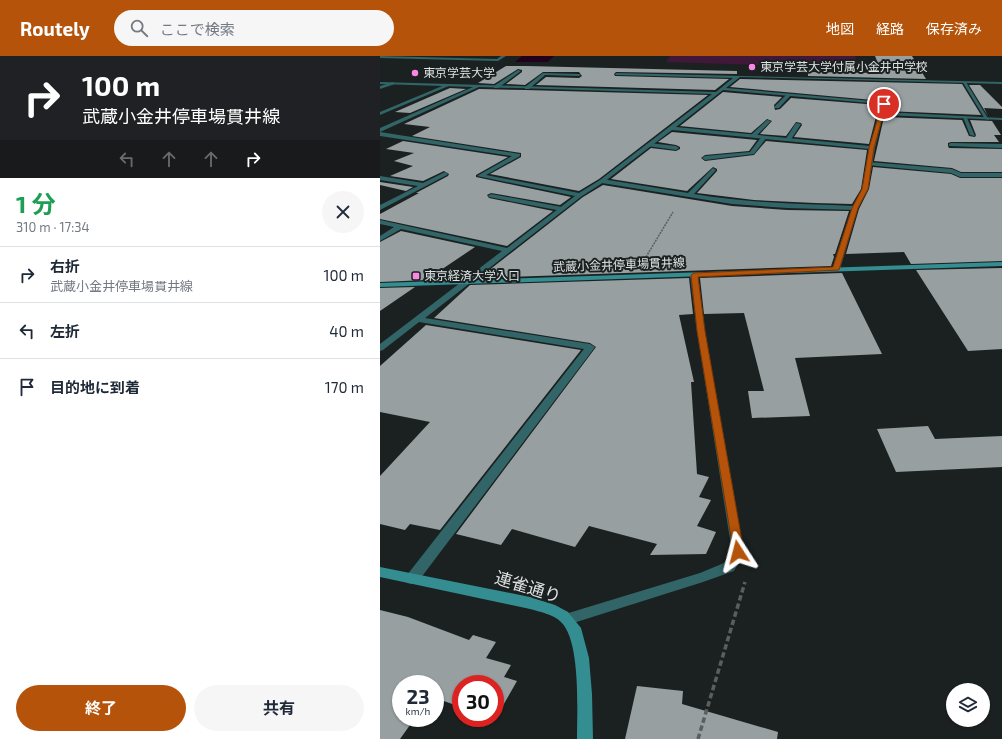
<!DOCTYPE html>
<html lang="ja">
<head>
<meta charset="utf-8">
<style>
  body { margin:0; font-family:"Exo 2","Noto Sans JP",sans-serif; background:#f6f6f7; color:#1f2937; height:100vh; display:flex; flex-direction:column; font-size:15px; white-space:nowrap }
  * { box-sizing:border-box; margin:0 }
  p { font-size:13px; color:#747a83 }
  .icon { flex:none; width:22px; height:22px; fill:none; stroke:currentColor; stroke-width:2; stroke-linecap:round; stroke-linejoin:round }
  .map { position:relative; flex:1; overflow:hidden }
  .panel { display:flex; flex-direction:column; background:#fff; width:380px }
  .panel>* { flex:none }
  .top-card { background:#202124; color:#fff; overflow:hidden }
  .controls { position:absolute; left:566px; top:627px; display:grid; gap:8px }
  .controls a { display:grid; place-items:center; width:44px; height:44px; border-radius:50%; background:#fff; box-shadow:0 1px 3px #0004; font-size:20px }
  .speed { position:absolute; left:12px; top:619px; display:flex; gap:8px; font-size:20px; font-weight:700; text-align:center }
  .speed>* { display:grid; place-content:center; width:52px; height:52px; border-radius:50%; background:#fff; box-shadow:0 1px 3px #0004; line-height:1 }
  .speed small { font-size:10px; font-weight:400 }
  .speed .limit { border:6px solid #d22; background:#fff; color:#111 }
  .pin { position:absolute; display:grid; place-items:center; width:34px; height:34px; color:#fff; margin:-17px; border:2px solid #fff; border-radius:50%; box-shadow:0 1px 4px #0007 }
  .me { position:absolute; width:44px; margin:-22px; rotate:351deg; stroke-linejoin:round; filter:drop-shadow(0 0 3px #0008) }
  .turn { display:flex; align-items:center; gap:14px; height:84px; padding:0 16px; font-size:18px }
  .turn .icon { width:52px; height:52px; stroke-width:2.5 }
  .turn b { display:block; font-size:28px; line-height:34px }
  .lanes { display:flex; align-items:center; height:38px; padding:0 16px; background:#0003; justify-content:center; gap:20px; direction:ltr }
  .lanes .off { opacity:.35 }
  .round { display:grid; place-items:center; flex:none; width:42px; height:42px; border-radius:21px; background:#f6f6f7 }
  .summary { display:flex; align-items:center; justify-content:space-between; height:68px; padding:0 16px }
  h1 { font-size:24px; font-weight:700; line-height:30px; color:#1e9e55 }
  .cta { display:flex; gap:8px; margin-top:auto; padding:8px 16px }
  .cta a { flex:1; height:46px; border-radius:24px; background:#b45309; color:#fff; font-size:16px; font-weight:700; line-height:46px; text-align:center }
  .cta a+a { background:#f6f6f7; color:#1f2937 }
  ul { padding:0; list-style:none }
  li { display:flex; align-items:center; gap:12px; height:56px; padding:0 16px; border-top:1px solid #e0e1e3 }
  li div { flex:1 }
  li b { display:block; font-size:15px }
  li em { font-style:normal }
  header { display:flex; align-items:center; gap:24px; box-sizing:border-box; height:56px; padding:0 20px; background:#b45309; color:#fff }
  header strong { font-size:19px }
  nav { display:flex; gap:22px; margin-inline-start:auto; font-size:14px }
  .search { width:280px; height:36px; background:#f6f6f7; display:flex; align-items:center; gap:10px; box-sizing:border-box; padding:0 14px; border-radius:22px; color:#747a83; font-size:15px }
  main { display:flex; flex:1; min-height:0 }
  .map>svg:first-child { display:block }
  .green { fill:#42183a }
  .water { fill:#22011d }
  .building { fill:#979fa0 }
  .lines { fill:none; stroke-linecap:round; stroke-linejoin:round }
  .path-far1 { stroke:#595f5f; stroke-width:1.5; stroke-dasharray:2 1; stroke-linecap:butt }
  .path { stroke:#595f5f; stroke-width:3.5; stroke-dasharray:5.5 3; stroke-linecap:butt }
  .service { fill:#326567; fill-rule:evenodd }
  .minor { fill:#326567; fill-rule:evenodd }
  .secondary { fill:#338d91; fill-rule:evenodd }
  .route { fill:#b45309; stroke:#753606 }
  .poi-dot { fill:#fc86e4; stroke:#1b2121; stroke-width:1.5 }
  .labels { text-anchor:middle; stroke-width:4; stroke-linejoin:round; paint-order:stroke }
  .far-poi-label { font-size:12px; fill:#dee2e2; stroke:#1b2121; text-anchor:start }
  .far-street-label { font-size:12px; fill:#dee2e2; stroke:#1b2121 }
  .near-street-label { font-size:17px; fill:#dee2e2; stroke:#1b2121 }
</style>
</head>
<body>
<header>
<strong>Routely</strong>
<div class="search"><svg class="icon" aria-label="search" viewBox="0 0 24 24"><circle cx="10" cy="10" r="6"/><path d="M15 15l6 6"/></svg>ここで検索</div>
<nav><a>地図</a><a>経路</a><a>保存済み</a></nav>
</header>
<main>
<section class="panel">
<div class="top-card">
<div class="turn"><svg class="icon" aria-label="right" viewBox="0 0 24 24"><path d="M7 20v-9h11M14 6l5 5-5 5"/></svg><div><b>100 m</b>武蔵小金井停車場貫井線</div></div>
<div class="lanes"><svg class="icon off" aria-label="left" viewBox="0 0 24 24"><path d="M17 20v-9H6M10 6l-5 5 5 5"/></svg><svg class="icon off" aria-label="ahead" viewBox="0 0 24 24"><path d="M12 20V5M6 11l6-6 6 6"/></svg><svg class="icon off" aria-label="ahead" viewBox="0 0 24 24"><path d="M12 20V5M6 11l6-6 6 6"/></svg><svg class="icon" aria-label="right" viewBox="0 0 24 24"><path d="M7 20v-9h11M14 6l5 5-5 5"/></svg></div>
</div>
<div class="summary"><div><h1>1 分</h1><p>310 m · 17:34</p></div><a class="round"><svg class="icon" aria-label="close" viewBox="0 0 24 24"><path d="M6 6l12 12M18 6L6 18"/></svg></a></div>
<ul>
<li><svg class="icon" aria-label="right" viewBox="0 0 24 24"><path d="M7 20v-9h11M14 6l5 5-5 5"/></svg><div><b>右折</b><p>武蔵小金井停車場貫井線</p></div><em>100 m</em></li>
<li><svg class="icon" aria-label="left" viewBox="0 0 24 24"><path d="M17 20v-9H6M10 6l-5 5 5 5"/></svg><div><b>左折</b></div><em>40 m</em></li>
<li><svg class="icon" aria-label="arrive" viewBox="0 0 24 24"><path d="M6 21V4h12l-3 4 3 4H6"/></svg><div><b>目的地に到着</b></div><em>170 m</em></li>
</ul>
<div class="cta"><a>終了</a><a>共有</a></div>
</section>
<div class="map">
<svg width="622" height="683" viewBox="0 0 622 683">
  <rect width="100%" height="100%" fill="#1b2121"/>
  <!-- green -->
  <path class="green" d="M290 0H475L479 12 286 6Z"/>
  <!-- water -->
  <path class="water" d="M142 0H174L168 6H135Z"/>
  <!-- building -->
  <path class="building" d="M495 0H532L546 23 428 20V16L502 17Z
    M126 10H146L357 15V18L236 16 234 18 235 20 349 23 335 34 156 29 166 21 199 22 202 20 199 16H163L145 29 126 28 142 16V14L138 13 114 28 98 27Z
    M360 23 582 28 601 59 506 55 507 46 504 45 350 31Z
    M589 29H600L622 51V53L604 52 608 60Z
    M70 32 86 33 30 57 15 56Z
    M99 33 145 34 328 39 219 123 199 135 110 118 141 101V97L32 80 50 71 24 68Z
    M343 36 402 41 394 49 395 54 400 53 411 42 499 49 489 88 414 81 422 69 421 67 416 66 406 80 380 78 392 65 387 63 371 77 300 70Z
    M504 61 582 64 589 80 595 81 596 79 590 64 612 65 621 79H614L619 86H571L568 87V90L569 92 622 93V116H581L572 112 494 105Z
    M292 76 377 84 369 95 325 99 321 102 325 105 374 99 386 85 487 94 481 133 472 148 435 147 374 144 317 137 337 115V113L333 111 307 135 231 123 271 92 296 95 300 93V91L296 89 278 86Z
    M23 85 128 101 96 119V121L191 141 180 149 111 137 107 139 109 142 173 155 127 190 0 163V158L39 137H36L68 120 69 118 64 115 43 125 10 120 33 110 14 105 34 97 6 93Z
    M493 111 571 118 580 122H622V205L531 208 524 196 466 198 479 153 489 133Z
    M0 126 33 131 26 135 0 129Z
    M223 129 352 150 407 154 469 155 455 198H453L454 201 451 210 99 222 203 141Z
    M21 175 95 191 46 224 0 226V186Z
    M622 212V293L588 295 536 214Z
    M462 217 502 298 415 302 430 360 372 362 368 335H384L364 257 324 258 320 222Z
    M309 222 313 258 299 259 314 326H311L317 418 329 421 319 441 331 444 317 470 336 476 326 498 270 499 277 488 209 470 195 491 132 473 121 489 76 478 216 291 210 287 54 262 90 229Z
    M35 231 0 255V232Z
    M46 269 201 294 60 474 30 468 25 474 0 468V420L50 366 0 356V310Z
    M548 370 555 383 622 380V411L516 416 497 373Z
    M0 554 28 561 89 584 93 579 116 586 106 602 131 609 124 621 137 625 116 662H115V628H81V651L55 642V628H21V662H35L20 683H0Z
    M257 630 303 635 302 648 398 676 397 683H245Z"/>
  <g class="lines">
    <!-- path-far1 -->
    <path class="path-far1" d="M266 201 293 156"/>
    <!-- path -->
    <path class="path" d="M318 683 365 526"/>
    <!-- service -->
    <path class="service" d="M0 0 117 3 121 0H126L118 5 0 2Z
      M138 14 141 15 118 32H114V30Z
      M163 17 199 18 201 19 199 20 165 19 149 33H145V31Z
      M582 25 586 26 609 64 605 63Z
      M13 26 15 28 0 33V30Z
      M67 28 71 29 0 59V56Z
      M407 38 411 39 399 52H395V50Z
      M583 61 587 62 595 80 590 79Z
      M387 64 391 65 375 81H371V79Z
      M416 67 421 68 410 85H406L405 84Z
      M382 80 387 81 374 98 325 104 322 102 325 100 370 96Z
      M269 87 296 90 299 92 296 94 267 90 266 89Z
      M571 87 622 88V92L569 90V88Z
      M489 106 572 113 581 117H622V121H580L571 117 487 109V107Z
      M333 112 336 114 335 115 314 138C367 147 421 148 475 150L478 152 475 154 407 152 352 148 222 127 219 125 222 123 308 137Z
      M65 116 68 118 67 119 0 154V149L38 130 0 124V120L43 127Z
      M111 138 182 151 185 153 182 155 109 141 108 140Z"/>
    <!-- minor -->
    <path class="minor" d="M236 17 622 26V28L360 21 346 32 504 46 506 47 504 56 622 62V64L503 59 495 92 488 133 478 152 460 213 456 215 452 213 472 152 482 133 489 93 292 74 224 126 202 140 45 262 210 288 215 291 37 527 32 528 27 527 25 523 27 519 204 293 39 266 3 294 0 295V288L122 195 21 173 0 185V180L14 171 0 168V164L127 192 195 140 97 120 132 100 0 80V76L140 98V100L106 119 199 137 220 124 332 38 99 31 0 76V72L93 31 0 28V26L336 36 353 22 235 19ZM343 34 501 48 490 90 296 71Z
      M311 217H314L318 219 325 275 364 496 354 515 323 526 187 569 182 567 180 563 182 559 320 517 344 507 352 496 317 275 310 219Z"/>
    <!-- secondary -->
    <path class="secondary" d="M622 206V210L0 231V227Z
      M0 511 150 541 175 549 188 556 201 572 209 602 212 638 213 683H197C197 656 201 585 181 566 173 558 160 556 150 553L0 521Z"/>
  </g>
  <!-- route -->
  <path class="route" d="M504 46 506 48 494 92 488 133 478 152 459 214 318 221 325 275 364 496 362 499 358 500 354 499 317 275 311 219 314 217 453 211 472 152 482 133 489 92 502 48Z"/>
  <!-- markers -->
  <g class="poi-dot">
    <circle cx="372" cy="11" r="4"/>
    <circle cx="35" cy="17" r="4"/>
    <rect x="32" y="216" width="8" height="8" rx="2"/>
  </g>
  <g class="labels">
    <!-- far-poi labels -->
    <g class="far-poi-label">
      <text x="380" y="15">東京学芸大学付属小金井中学校</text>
      <text x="43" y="21">東京学芸大学</text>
      <text x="44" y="224">東京経済大学入口</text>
    </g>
    <!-- far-street labels -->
    <g class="far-street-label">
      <text transform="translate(239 209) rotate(-2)" y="4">武蔵小金井停車場貫井線</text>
    </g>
    <!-- near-street labels -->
    <g class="near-street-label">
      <text transform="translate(148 531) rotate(17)" y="6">連雀通り</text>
    </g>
  </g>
</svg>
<div class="controls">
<a><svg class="icon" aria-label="layers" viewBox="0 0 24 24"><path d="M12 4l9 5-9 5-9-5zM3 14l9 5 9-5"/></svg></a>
</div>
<div class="speed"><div>23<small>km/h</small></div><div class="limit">30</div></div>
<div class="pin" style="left:504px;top:48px;background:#d93025"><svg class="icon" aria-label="arrive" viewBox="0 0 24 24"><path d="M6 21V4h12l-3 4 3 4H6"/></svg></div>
<svg class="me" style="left:358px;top:496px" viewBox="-20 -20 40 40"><path d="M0-17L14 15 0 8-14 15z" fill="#b45309" stroke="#fff" stroke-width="4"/></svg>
</div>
</main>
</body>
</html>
